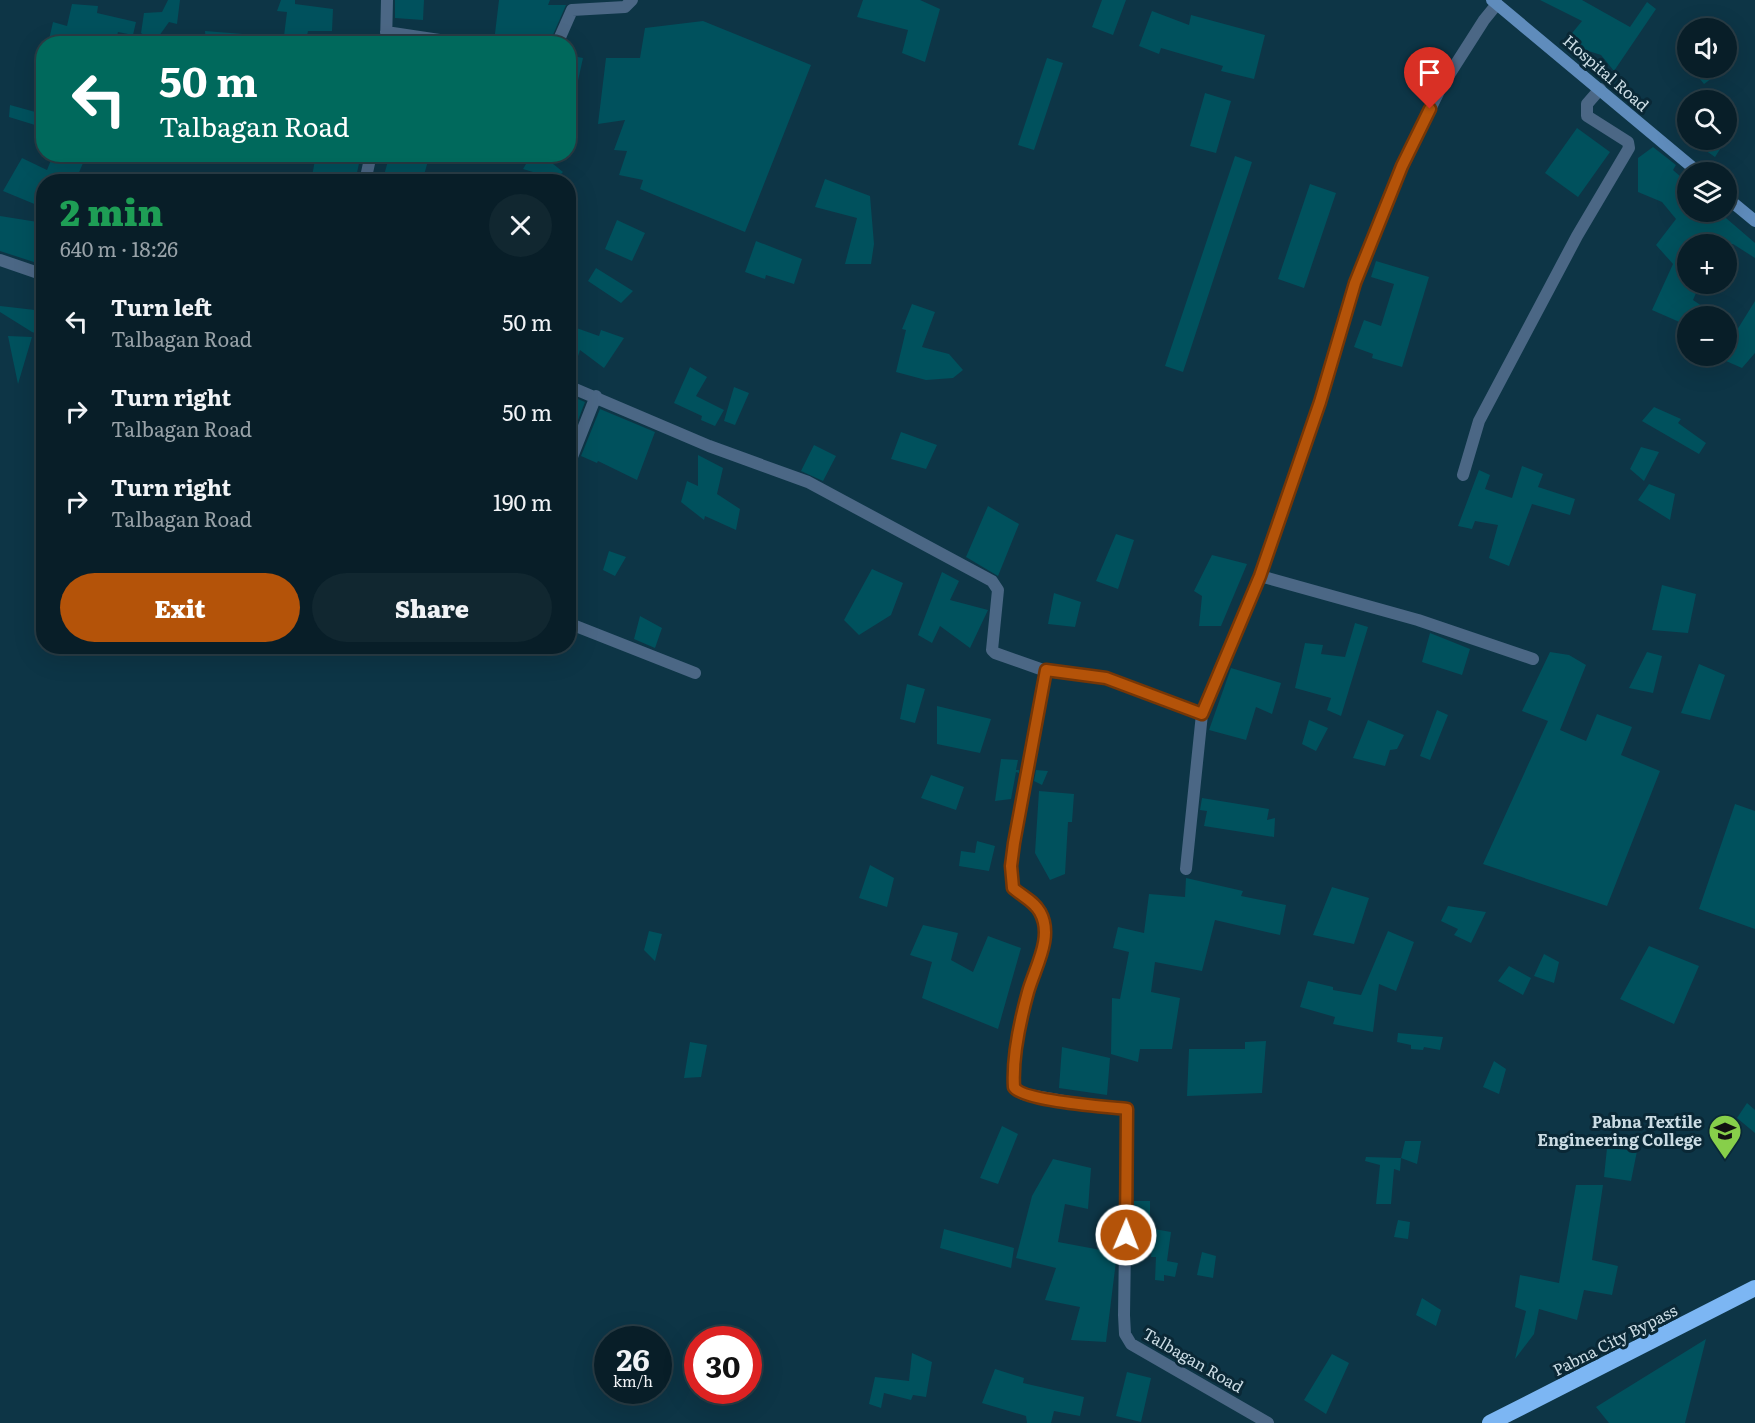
<!DOCTYPE html>
<html lang="en">
<head>
<meta charset="utf-8">
<style>
  body { margin:0; font-family:Literata,serif; background:#112730; color:#f1f3f6; height:100vh; display:flex; flex-direction:column; font-size:22px; white-space:nowrap }
  * { box-sizing:border-box; margin:0 }
  p { font-size:20px; color:#98a2a8 }
  .icon { flex:none; width:33px; height:33px; fill:none; stroke:currentColor; stroke-width:2; stroke-linecap:round; stroke-linejoin:round }
  .map { position:relative; flex:1; overflow:hidden }
  .panel { position:absolute; left:36px; top:174px; width:540px; height:480px; display:flex; flex-direction:column; background:#081e28; border-radius:24px; box-shadow:0 6px 24px #0002,0 0 0 2px #293c45 }
  .panel>* { flex:none }
  .banner { position:absolute; left:36px; top:36px; width:540px; height:126px; border-radius:24px; box-shadow:0 6px 24px #0002,0 0 0 2px #293c45; background:#00695c; color:#fff; overflow:hidden }
  .controls { position:absolute; left:1677px; top:18px; display:grid; gap:12px }
  .controls a { display:grid; place-items:center; width:60px; height:60px; border-radius:50%; background:#081e28; box-shadow:0 6px 24px #0002,0 0 0 2px #293c45; font-size:30px }
  .speed { position:absolute; left:594px; top:1326px; display:flex; gap:12px; font-size:30px; font-weight:700; text-align:center }
  .speed>* { display:grid; place-content:center; width:78px; height:78px; border-radius:50%; background:#081e28; box-shadow:0 6px 24px #0002,0 0 0 2px #293c45; line-height:1 }
  .speed small { font-size:15px; font-weight:400 }
  .speed .limit { border:9px solid #d22; background:#fff; color:#111 }
  .pin { position:absolute; display:grid; place-items:center; width:51px; height:51px; color:#fff; margin:-62px -26px; border-radius:50% 50% 50% 0; rotate:-45deg; box-shadow:0 0 6px #0007 }
  .pin .icon { rotate:45deg }
  .me { position:absolute; width:66px; margin:-33px; rotate:1deg; stroke-linejoin:round; filter:drop-shadow(0 0 4px #0008) }
  .turn { display:flex; align-items:center; gap:21px; height:126px; padding:0 24px; font-size:27px }
  .turn .icon { width:78px; height:78px; stroke-width:2.5 }
  .turn b { display:block; font-size:42px; line-height:51px }
  .round { display:grid; place-items:center; flex:none; width:63px; height:63px; border-radius:32px; background:#112730 }
  .head { display:flex; align-items:center; justify-content:space-between; height:102px; padding:0 24px }
  h1 { font-size:36px; font-weight:800; line-height:45px; color:#1e9e55 }
  .primary-button { display:flex; gap:12px; margin-top:auto; padding:12px 24px }
  .primary-button a { flex:1; height:69px; border-radius:36px; background:#b45309; color:#fff; font-size:24px; font-weight:800; line-height:69px; text-align:center }
  .primary-button a+a { background:#112730; color:#f1f3f6 }
  ul { padding:0; list-style:none }
  li { display:flex; align-items:center; gap:18px; height:90px; padding:0 24px }
  li div { flex:1 }
  li b { display:block; font-size:22px }
  li em { font-style:normal }
  .map>svg:first-child { display:block }
  .built { fill:#0d3546; fill-rule:evenodd }
  .building { fill:#00515d }
  .lines { fill:none; stroke-linecap:round; stroke-linejoin:round }
  .minor { stroke:#4b6785; stroke-width:12 }
  .secondary { stroke:#5f8cbc; stroke-width:12 }
  .trunk { stroke:#7cb6f3; stroke-width:16 }
  .route-casing { stroke:#753606; stroke-width:15 }
  .route { stroke:#b45309; stroke-width:10 }
  .labels { text-anchor:middle; stroke-width:6; stroke-linejoin:round; paint-order:stroke }
  .street-label { font-size:16px; fill:#cbdce4; stroke:#0a2836 }
  .poi-label { font-size:16px; font-weight:bold; fill:#cbdce4; stroke:#0a2836; text-anchor:end }
</style>
</head>
<body>
<div class="map">
<svg width="1755" height="1423" viewBox="0 0 1755 1423">
  <rect width="100%" height="100%" fill="#0a2836"/>
  <!-- built -->
  <path class="built" d="M0 0H1755V1423H0ZM1688 28H1726V68H1688ZM44 44H568V154H44ZM1688 100H1726V140H1688ZM1688 172H1726V212H1688ZM44 182H568V646H44ZM1688 244H1726V284H1688ZM1688 316H1726V356H1688ZM608 1340H658V1390H608ZM698 1340H748V1390H698Z"/>
  <!-- building -->
  <path class="building" d="M168 0H180L177 24 169 22 154 43 141 33 144 13 162 12Z
    M281 0H295V4L333 9 332 31H308L305 44H283L287 12 277 11Z
    M395 0H424L423 20 395 18Z
    M499 0H550L548 5H566L549 44H520L521 39 494 42Z
    M863 0H920L940 9 925 62 902 53 908 30 857 17Z
    M1102 0H1126L1113 35 1092 27Z
    M1540 0H1582L1630 27 1647 2 1656 9 1614 71 1601 55 1564 43 1582 21Z
    M72 4 98 6 97 13 136 22 133 35 118 32 115 44H48L53 22 67 26Z
    M1152 11 1189 25 1191 15 1265 35 1254 79 1221 71 1223 66 1161 48 1159 54 1139 46Z
    M703 21 811 65 745 232 640 189 643 180 619 175 627 151 614 150 625 120 598 124 606 58H640L645 28Z
    M205 31 243 34V44H206Z
    M568 55 583 58 574 99 568 98Z
    M1047 58 1063 63 1034 150 1018 145Z
    M1691 68H1726L1704 84Z
    M1205 93 1231 101 1216 153 1190 146Z
    M10 105 39 113 35 125 9 117Z
    M1577 128 1610 152 1578 197 1545 173Z
    M1707 140H1726L1715 157 1702 148Z
    M1653 147 1676 165 1673 170 1688 183V212H1719L1755 243V258L1733 244H1688V284H1700L1693 300 1717 316H1687L1684 324 1652 310 1673 264 1656 245 1676 219 1662 202 1638 192V158Z
    M316 154H361L355 182H311Z
    M390 154H430L422 182H382Z
    M532 154H541L563 172 556 179 523 169Z
    M1235 156 1252 162 1183 372 1165 366Z
    M22 158 47 170 51 160 83 163 75 182H44V208L3 191Z
    M825 179 870 196 874 244 871 264H845L857 218 815 207Z
    M1310 184 1336 193 1304 288 1278 279Z
    M0 216 44 223V255L40 264 0 251Z
    M617 220 645 233 632 261 605 249Z
    M756 241 802 259 794 284 766 275 765 279 745 272Z
    M1376 261 1429 277 1402 367 1372 358 1373 354 1354 347 1364 320 1381 326 1394 284 1371 277Z
    M596 268 633 291 621 303 588 281Z
    M1755 301V353L1742 368 1726 361V323L1737 330Z
    M912 304 935 312 922 347 949 354 963 370 953 378 926 380 896 372 906 330 902 329Z
    M0 306 44 311V336L32 332 0 312Z
    M568 325 599 336 601 330 624 338 604 368 580 350 571 378H568Z
    M8 336 32 337 18 384Z
    M690 367 707 377 696 396 724 410 715 426 701 420 702 416 674 403Z
    M734 387 749 393 735 425 724 421Z
    M568 395 585 402 575 428 568 424Z
    M1654 407 1681 419 1678 423 1706 443 1699 454 1642 421Z
    M600 409 655 432 637 480 598 461 597 463 581 456Z
    M901 432 937 445 926 469 891 459Z
    M814 445 836 456 823 481 801 471Z
    M1641 447 1659 452 1644 481 1630 469Z
    M698 455 723 468 717 494 740 509 736 530 705 516 704 520 681 502 687 481 698 486Z
    M1522 466 1543 474 1538 487 1575 499 1570 515 1532 504 1509 566 1489 558 1498 525 1475 521 1472 529 1458 526 1479 470 1490 475 1485 489 1512 498Z
    M1649 484 1675 494 1670 520 1638 500Z
    M988 506 1019 524 998 576 966 557Z
    M1116 534 1134 540 1118 589 1096 581Z
    M609 551 626 557 615 576 603 570Z
    M1212 555 1247 564 1221 626H1199L1202 596 1194 591Z
    M872 569 903 583 891 615 859 635 844 620Z
    M942 572 959 581 950 600 988 610 970 648 940 626 932 643 918 635Z
    M1662 585 1696 594 1688 633 1652 630Z
    M1054 593 1081 602 1075 627 1048 624Z
    M640 616 662 628 655 648 634 639Z
    M1355 623 1368 627 1341 716 1327 710 1331 698 1295 688 1305 643 1323 645 1321 654 1345 657Z
    M1430 633 1470 649 1462 675 1422 662Z
    M1550 652 1569 655 1586 665 1560 730 1586 741 1597 714 1632 727 1621 755 1660 771 1607 906 1483 864 1548 721 1522 711Z
    M1647 652 1662 656 1653 693 1629 688Z
    M1699 664 1725 675 1710 720 1681 713Z
    M1231 668 1281 683 1272 714 1256 707 1246 740 1209 730Z
    M907 684 925 689 915 723 900 719Z
    M937 706 991 719 980 753 937 744Z
    M1437 710 1448 715 1430 760 1420 756Z
    M1309 720 1328 728 1316 751 1302 744Z
    M1368 720 1404 735 1397 749 1390 750 1385 766 1353 758Z
    M1001 759 1018 760 1016 770H1019V773L1016 772 1011 799 995 801Z
    M1036 770 1048 771 1042 785 1034 781Z
    M931 775 964 787 956 810 921 798Z
    M1039 791 1074 794 1072 822H1068L1065 874 1050 880 1035 853Z
    M1202 798 1269 809 1267 820 1275 818 1274 837 1204 826 1207 811 1200 810Z
    M1735 804 1755 811V929L1699 909Z
    M977 841 995 846 989 871 959 866 961 851 975 853Z
    M870 865 894 878 887 907 859 898Z
    M1186 878 1243 891 1241 896 1286 905 1280 935 1215 920 1202 971 1155 962 1151 992 1180 998 1172 1049H1140L1138 1062 1111 1054 1112 998 1120 999 1129 952 1113 948 1118 927 1144 933 1149 894 1185 897Z
    M1332 887 1369 898 1354 944 1313 935Z
    M1448 906 1486 912 1471 943 1454 935 1458 929 1441 921Z
    M923 925 958 933 951 960 973 972 988 936 1021 948 998 1029 922 998 932 962 910 955Z
    M649 931 662 934 655 961 644 950Z
    M1388 931 1414 942 1396 991 1379 984 1373 1032 1333 1024 1335 1017 1300 1007 1308 981 1333 987V990L1361 995Z
    M1649 946 1699 966 1674 1024 1620 999Z
    M1544 954 1559 962 1554 983 1534 976Z
    M1509 966 1531 978 1523 995 1498 981Z
    M1398 1033 1443 1037 1440 1050 1424 1047 1423 1050 1411 1049V1045L1397 1042Z
    M1266 1041 1262 1093 1187 1096 1189 1049H1245V1042Z
    M690 1042 707 1045 701 1077 684 1078Z
    M1062 1047 1110 1058 1107 1095 1059 1088Z
    M1494 1061 1506 1069 1499 1094 1483 1087Z
    M1747 1103 1755 1110V1133L1737 1118Z
    M1002 1126 1018 1134 998 1184 980 1178Z
    M1405 1141H1421L1417 1164 1401 1158Z
    M1607 1148 1637 1151 1631 1181 1604 1177Z
    M1366 1157 1401 1158 1400 1171 1394 1169 1391 1204H1376L1380 1165 1365 1161Z
    M1053 1159 1091 1168 1088 1209 1065 1204 1058 1242 1117 1253 1106 1342 1071 1340 1080 1307 1045 1300 1056 1268 1016 1258 1032 1196Z
    M1576 1185H1603L1592 1260 1618 1266 1612 1295 1584 1290 1577 1320 1539 1309 1534 1334 1515 1359 1526 1311 1515 1307 1520 1275 1559 1283Z
    M1134 1201H1150V1224H1134Z
    M1398 1220 1410 1222 1408 1239 1394 1237Z
    M944 1229 1014 1248 1011 1268 940 1248Z
    M1154 1229 1171 1232 1167 1261 1178 1263 1175 1277 1164 1275V1281L1155 1280 1156 1257H1151Z
    M1202 1252 1216 1256 1213 1278 1197 1275Z
    M1422 1298 1441 1310 1436 1326 1416 1315Z
    M1706 1339 1685 1423H1609L1596 1407Z
    M912 1353 932 1362 926 1397 913 1395 911 1400 884 1393 881 1408 869 1404 875 1377 909 1381Z
    M1332 1354 1349 1363 1326 1414 1304 1400Z
    M995 1369 1024 1378 1023 1383 1084 1397 1080 1416 1054 1411 1051 1423H1027L1026 1416 982 1403Z
    M1127 1372 1151 1378 1141 1422 1116 1416Z"/>
  <g class="lines">
    <!-- minor -->
    <path class="minor" d="M386 32 466 44
      M386 44 387 0
      M557 44 572 10 625 7 632 0
      M365 182 371 154
      M0 260 44 275
      M568 386 709 446 808 482 992 581 998 590 992 650 995 653 1046 671
      M568 467 596 396
      M1463 475 1479 421 1577 236 1629 148 1628 142 1587 116V104L1600 89
      M1260 576 1418 620 1533 659
      M568 623 695 673
      M1186 869 1202 714
      M1268 1423 1131 1344 1125 1334 1124 1315 1127 1109 1087 1105 1023 1094 1015 1089C1009 1064 1022 1013 1029 988 1037 965 1053 937 1040 913 1035 902 1022 896 1013 888L1011 866 1014 843 1046 671 1106 678 1202 714 1260 576 1320 402 1355 283 1402 166 1440 89 1484 20 1497 4"/>
    <!-- secondary -->
    <path class="secondary" d="M1492 0 1698 172
      M1726 197 1755 221"/>
    <!-- trunk -->
    <path class="trunk" d="M1490 1423 1755 1288"/>
  </g>
  <g class="lines">
    <defs>
      <path id="route" d="M1126 1235 1127 1109C1108 1107 1022 1101 1014 1087 1012 1056 1020 1021 1028 992 1035 967 1054 937 1040 912 1034 901 1022 896 1013 888L1011 866 1014 843 1046 670 1106 678 1202 714 1260 576 1320 402 1355 283 1402 166 1430 109"/>
    </defs>
    <!-- route casing -->
    <use href="#route" class="route-casing"/>
    <!-- route -->
    <use href="#route" class="route"/>
  </g>
  <!-- icons -->
  <defs>
    <symbol id="university-pin" viewBox="-11 -11 22 30"><path d="M0 17L-7.5 6A9.5 9.5 0 1 1 7.5 6Z" fill="#87cf4a" stroke="#0a2836"/><path d="M0-5L7-2L0 1L-7-2ZM-4 1L0 2.5L4 1V4Q0 6-4 4Z" fill="#111"/></symbol>
  </defs>
  <g fill-rule="evenodd">
    <use href="#university-pin" x="1706" y="1112" width="38" height="52"/>
  </g>
  <g class="labels">
    <!-- street labels -->
    <g class="street-label">
      <text transform="translate(1606 73) rotate(41)" y="6">Hospital Road</text>
      <text transform="translate(1615 1340) rotate(-27)" y="6">Pabna City Bypass</text>
      <text transform="translate(1193 1360) rotate(30)" y="6">Talbagan Road</text>
    </g>
    <!-- poi labels -->
    <g class="poi-label">
      <text x="1702" y="1128">Pabna Textile<tspan x="1702" dy="18">Engineering College</tspan></text>
    </g>
  </g>
</svg>
<div class="controls">
<a><svg class="icon" aria-label="sound" viewBox="0 0 24 24"><path d="M4 9h4l5-4v14l-5-4H4zM17 9q2 3 0 6"/></svg></a>
<a><svg class="icon" aria-label="search" viewBox="0 0 24 24"><circle cx="10" cy="10" r="6"/><path d="M15 15l6 6"/></svg></a>
<a><svg class="icon" aria-label="layers" viewBox="0 0 24 24"><path d="M12 4l9 5-9 5-9-5zM3 14l9 5 9-5"/></svg></a>
<a>+</a>
<a>−</a>
</div>
<div class="speed"><div>26<small>km/h</small></div><div class="limit">30</div></div>
<div class="pin" style="left:1430px;top:109px;background:#d93025"><svg class="icon" aria-label="arrive" viewBox="0 0 24 24"><path d="M6 21V4h12l-3 4 3 4H6"/></svg></div>
<svg class="me" style="left:1126px;top:1235px" viewBox="-20 -20 40 40"><circle r="17" fill="#b45309" stroke="#fff" stroke-width="3"/><path d="M0-11L8 9 0 5-8 9z" fill="#fff"/></svg>
<div class="banner">
<div class="turn"><svg class="icon" aria-label="left" viewBox="0 0 24 24"><path d="M17 20v-9H6M10 6l-5 5 5 5"/></svg><div><b>50 m</b>Talbagan Road</div></div>
</div>
<section class="panel">
<div class="head"><div><h1>2 min</h1><p>640 m · 18:26</p></div><a class="round"><svg class="icon" aria-label="close" viewBox="0 0 24 24"><path d="M6 6l12 12M18 6L6 18"/></svg></a></div>
<ul>
<li><svg class="icon" aria-label="left" viewBox="0 0 24 24"><path d="M17 20v-9H6M10 6l-5 5 5 5"/></svg><div><b>Turn left</b><p>Talbagan Road</p></div><em>50 m</em></li>
<li><svg class="icon" aria-label="right" viewBox="0 0 24 24"><path d="M7 20v-9h11M14 6l5 5-5 5"/></svg><div><b>Turn right</b><p>Talbagan Road</p></div><em>50 m</em></li>
<li><svg class="icon" aria-label="right" viewBox="0 0 24 24"><path d="M7 20v-9h11M14 6l5 5-5 5"/></svg><div><b>Turn right</b><p>Talbagan Road</p></div><em>190 m</em></li>
</ul>
<div class="primary-button"><a>Exit</a><a>Share</a></div>
</section>
</div>
</body>
</html>
